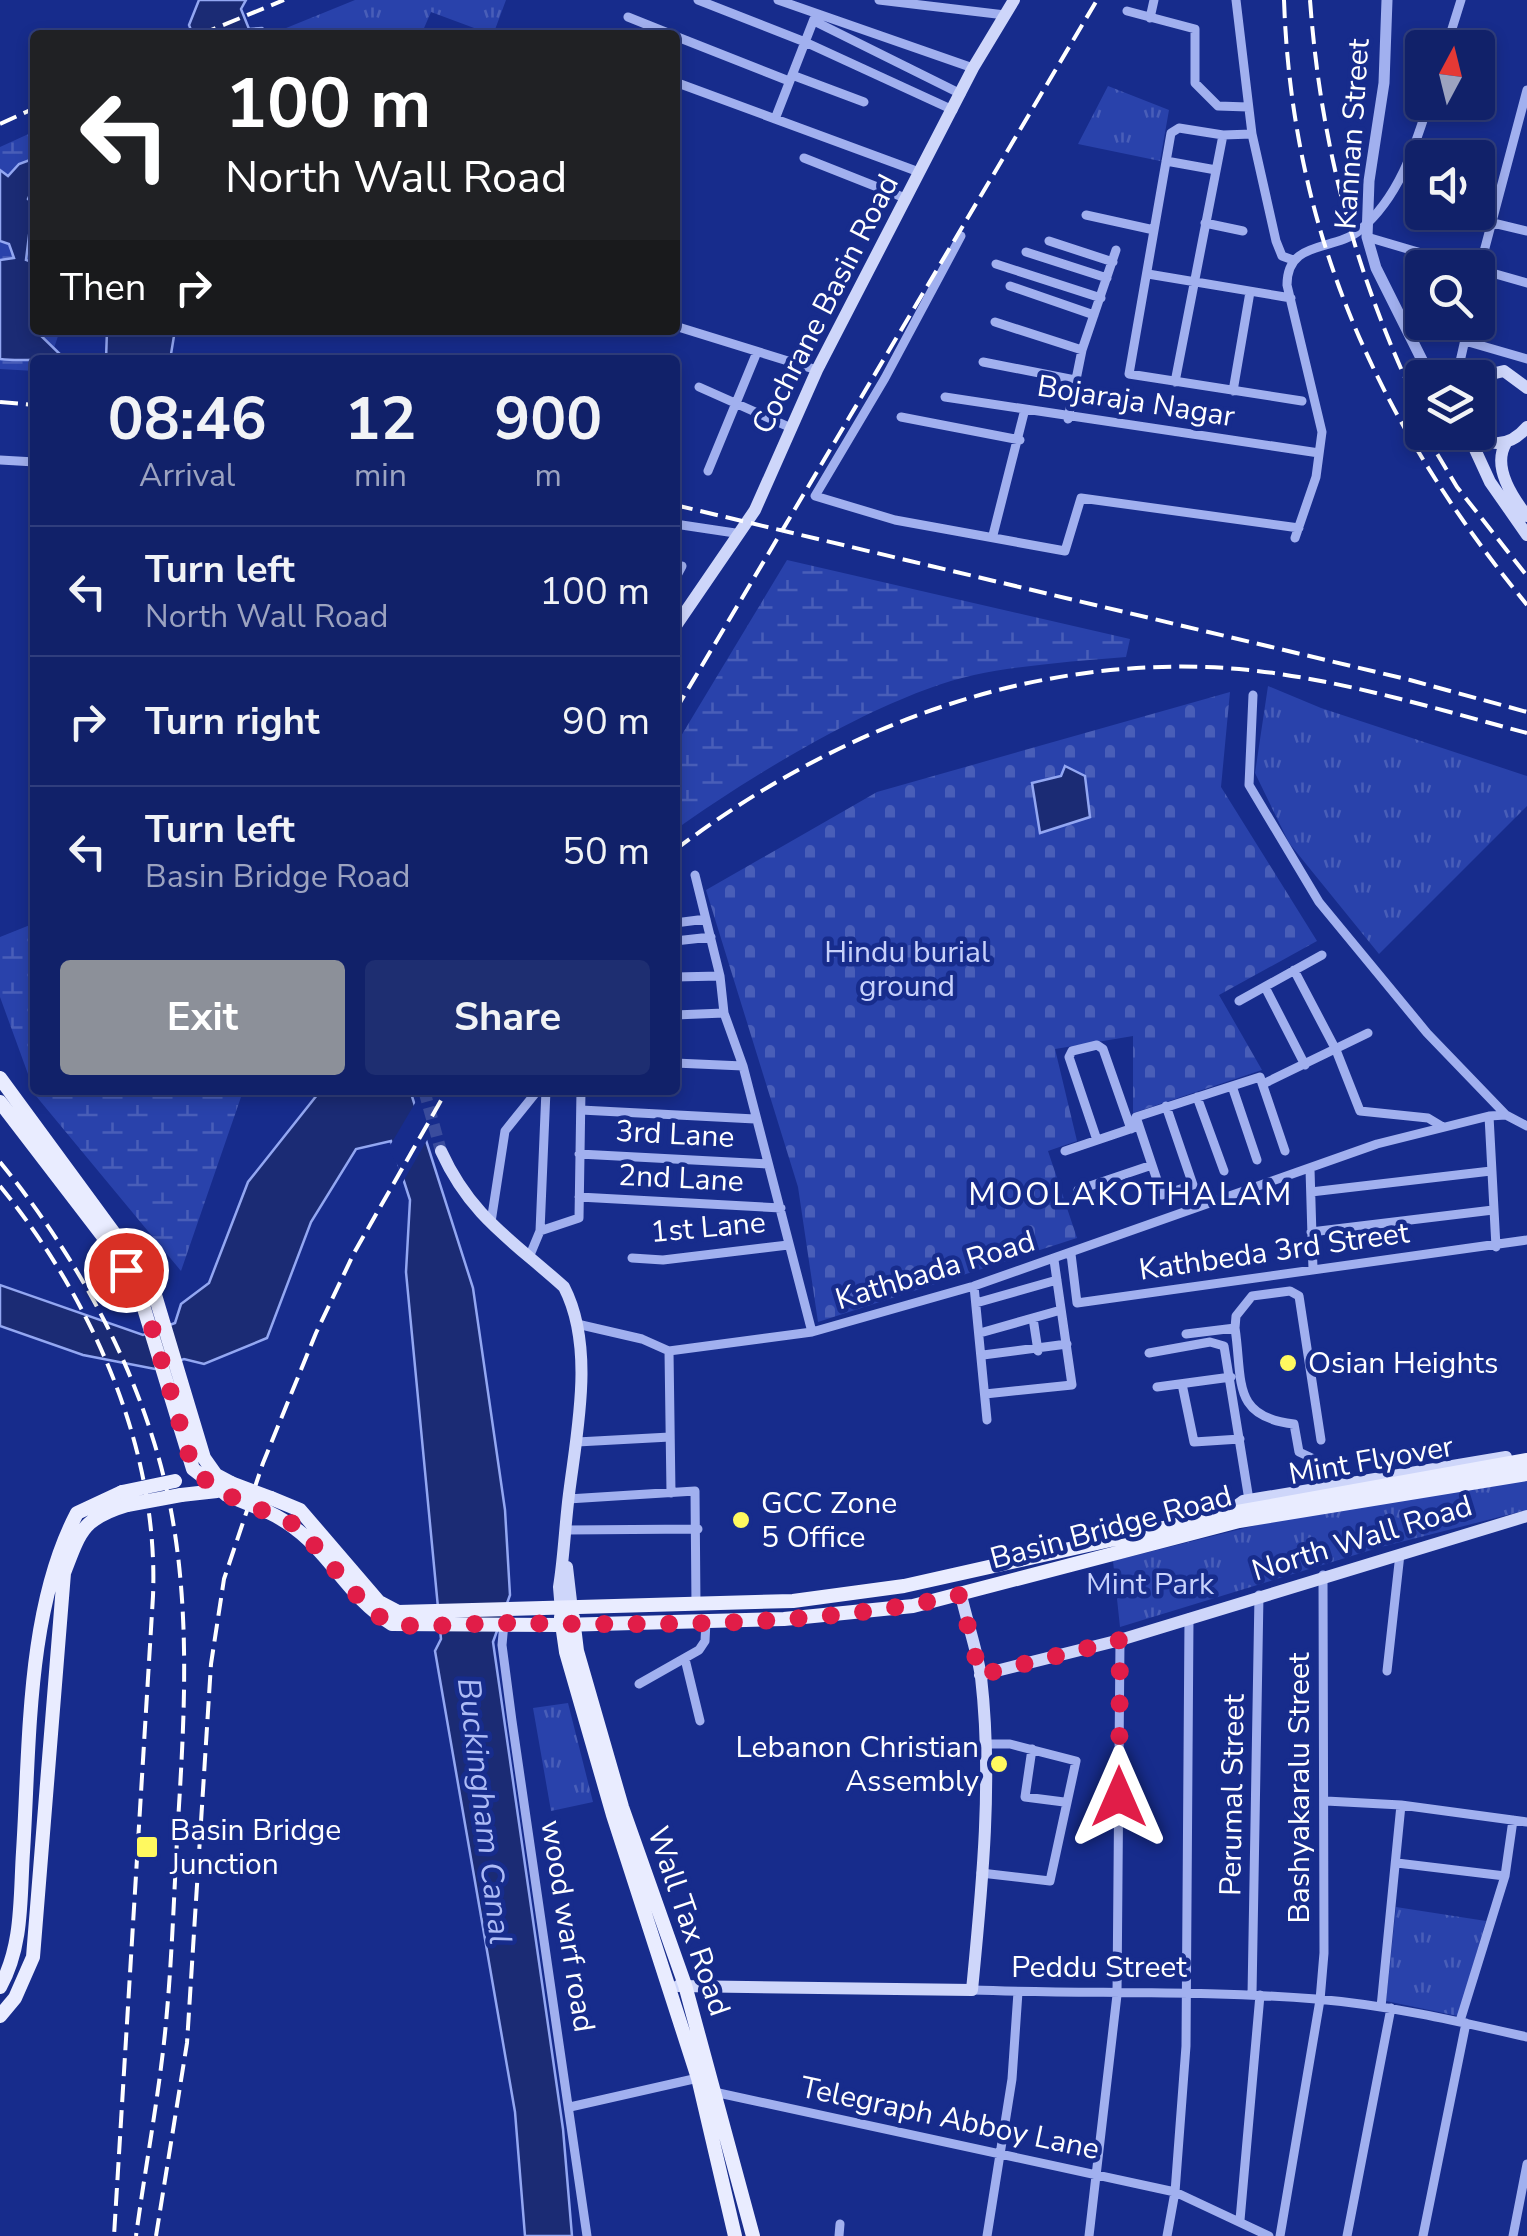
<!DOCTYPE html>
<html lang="en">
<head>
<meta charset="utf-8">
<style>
  body { margin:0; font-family:"Nunito Sans",sans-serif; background:#1e2e71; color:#f1f3f6; height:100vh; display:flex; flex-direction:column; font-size:38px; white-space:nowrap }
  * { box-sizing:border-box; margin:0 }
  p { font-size:32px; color:#9ca3c0 }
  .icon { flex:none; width:55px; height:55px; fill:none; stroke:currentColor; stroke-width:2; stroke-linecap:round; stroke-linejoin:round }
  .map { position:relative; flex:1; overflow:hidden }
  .sheet { position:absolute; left:30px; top:355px; width:650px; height:740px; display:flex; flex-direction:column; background:#112169; border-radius:10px; box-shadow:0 5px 15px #0003,0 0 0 2px #303e7d }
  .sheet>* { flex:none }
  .hud { position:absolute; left:30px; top:30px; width:650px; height:305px; border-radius:10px; box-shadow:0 5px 15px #0003,0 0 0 2px #303e7d; background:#202124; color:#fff; overflow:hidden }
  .needle { width:65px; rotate:7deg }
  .tools { position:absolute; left:1405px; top:30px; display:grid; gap:20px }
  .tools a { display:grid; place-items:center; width:90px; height:90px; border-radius:10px; background:#112169; box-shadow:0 5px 15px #0003,0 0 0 2px #303e7d; font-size:50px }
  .pin { position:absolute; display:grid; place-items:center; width:85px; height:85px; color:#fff; margin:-42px; border:5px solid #fff; border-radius:50%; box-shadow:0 2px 10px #0007 }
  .me { position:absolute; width:110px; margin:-55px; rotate:0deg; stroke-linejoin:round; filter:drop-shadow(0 0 8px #0008) }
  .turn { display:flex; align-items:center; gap:35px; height:210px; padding:0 30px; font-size:45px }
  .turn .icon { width:130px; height:130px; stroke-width:2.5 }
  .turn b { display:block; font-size:70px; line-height:85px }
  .then { display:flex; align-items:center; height:95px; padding:0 30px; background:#0003; gap:20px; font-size:38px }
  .eta { display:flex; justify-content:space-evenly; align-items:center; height:170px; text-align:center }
  .eta b { font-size:60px; font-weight:700; line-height:70px }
  .button { display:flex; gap:20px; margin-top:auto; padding:20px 30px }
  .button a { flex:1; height:115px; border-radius:10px; background:#8c9099; color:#fff; font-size:40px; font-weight:700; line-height:115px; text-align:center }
  .button a+a { background:#1e2e71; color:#f1f3f6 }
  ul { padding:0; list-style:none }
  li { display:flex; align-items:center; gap:30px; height:130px; padding:0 30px; border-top:2px solid #303e7d }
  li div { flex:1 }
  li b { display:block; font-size:38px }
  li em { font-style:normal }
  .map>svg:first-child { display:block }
  .grass { fill:url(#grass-tufts) }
  .wetland { fill:url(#wetland-marsh) }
  .cemetery { fill:url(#cemetery-stones) }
  .water { fill:#1b2b74; stroke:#93a7f2; stroke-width:2.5 }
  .pier { fill:#172c8c }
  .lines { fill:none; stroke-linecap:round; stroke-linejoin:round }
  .secondary-tunnel { stroke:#3a4c9d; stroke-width:12; stroke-dasharray:12 6; stroke-linecap:butt }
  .minor { stroke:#a1b0ef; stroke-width:9 }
  .tertiary { stroke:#a1b0ef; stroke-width:11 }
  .secondary { stroke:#ced6fa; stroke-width:12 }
  .primary { stroke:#e9ecff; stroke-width:14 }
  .rail { stroke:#fff; stroke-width:4; stroke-dasharray:18 8; stroke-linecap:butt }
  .primary-bridge { stroke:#e9ecff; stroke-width:14 }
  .route { stroke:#e11d48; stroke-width:18; stroke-dasharray:0 32.4 }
  .poi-dot { fill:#fff95f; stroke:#172c8c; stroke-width:4 }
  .labels { text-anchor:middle; stroke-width:9; stroke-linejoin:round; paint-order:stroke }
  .street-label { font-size:30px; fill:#fff; stroke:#172c8c }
  .park-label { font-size:30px; fill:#c7d1fb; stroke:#172c8c }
  .poi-label { font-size:30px; fill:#fff; stroke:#172c8c; text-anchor:start }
  .neighbourhood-label { font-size:32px; letter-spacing:2.5px; fill:#fff; stroke:#172c8c }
  .water-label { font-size:32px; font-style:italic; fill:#adbbf6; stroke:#172c8c }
</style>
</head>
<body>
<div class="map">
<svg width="1527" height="2236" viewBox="0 0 1527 2236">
  <defs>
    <pattern id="grass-tufts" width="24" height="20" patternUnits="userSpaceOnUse" patternTransform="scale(2.5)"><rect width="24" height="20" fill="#2942ab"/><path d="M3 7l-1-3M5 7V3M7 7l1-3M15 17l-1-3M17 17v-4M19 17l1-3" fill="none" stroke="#495eb8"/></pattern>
    <pattern id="wetland-marsh" width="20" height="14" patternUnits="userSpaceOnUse" patternTransform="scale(2.5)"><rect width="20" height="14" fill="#2942ab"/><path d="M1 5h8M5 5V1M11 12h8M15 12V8" fill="none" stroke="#495eb8"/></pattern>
    <pattern id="cemetery-stones" width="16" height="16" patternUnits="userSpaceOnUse" patternTransform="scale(2.5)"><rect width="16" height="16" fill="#2942ab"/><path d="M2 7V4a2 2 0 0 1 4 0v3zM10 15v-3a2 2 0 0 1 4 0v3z" fill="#495eb8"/></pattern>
  </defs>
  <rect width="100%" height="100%" fill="#172c8c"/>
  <!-- grass -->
  <path class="grass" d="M355 0H506L493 35 431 12 421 35H269Z
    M1108 86 1169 110 1160 161 1078 144Z
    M1268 686 1321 708 1527 776V806L1379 954 1289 843 1255 773Z
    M1527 1480V1510L1381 1547 1120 1627 1113 1561 1277 1520Z
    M568 1703 593 1802 551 1811 533 1708Z
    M1396 1907 1486 1921 1458 2016 1386 2001Z"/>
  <!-- wetland -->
  <path class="wetland" d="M35 131V330H60L50 360H35V371L0 369V147Z
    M787 560 1130 639 1126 657C1076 661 1023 665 974 675 883 695 750 776 675 830V746Z
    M35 923V1090H248L241 1097 181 1271 36 1096 0 997V937Z"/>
  <!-- cemetery -->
  <path class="cemetery" d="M1230 692 1221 787 1317 941 1219 995 1262 1070 1133 1113V1036L1055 1049 1077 1141 1048 1151 1077 1238 818 1322 798 1187 706 890 877 792Z"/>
  <!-- water -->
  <path class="water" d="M199 0H246L241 9 249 29 262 28 270 33 193 35 189 25Z
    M35 158V183L28 199 35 206V222L31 219 26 260 35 263V330L66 360C43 358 23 362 0 359V260L14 258 9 244 0 241V170L8 176 19 164Z
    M107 330H175L170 360H106Z
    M1065 766 1085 776 1090 817 1040 833 1032 783 1061 776Z
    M321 1090H410L473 1288 505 1510 510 1595 493 1642 563 2129 572 2236H525L515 2112 435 1651 441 1639 406 1272 410 1200 391 1141 356 1149 311 1222 267 1338 204 1364 184 1359 155 1369 83 1355 0 1326V1285L143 1335 175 1323 181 1304 209 1283 248 1182Z"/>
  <!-- pier -->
  <path class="pier" d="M418 1098 430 1135 400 1187 398 1166 388 1149Z"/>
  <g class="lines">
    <!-- secondary-tunnel -->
    <path class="secondary-tunnel" d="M424 1090 441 1151"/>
    <!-- minor -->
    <path class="minor" d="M698 0 805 42 953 110
      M778 0 973 68
      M879 0 1005 15
      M1236 0 1252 134 1276 241 1282 256 1293 260
      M1127 11 1195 29V83L1218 106 1248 107
      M628 17 673 35
      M1150 18 1154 0
      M814 21 961 94
      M675 36 789 81
      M1446 48 1461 0
      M792 75 864 102
      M675 82 919 172
      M775 119 814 19
      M1252 134 1223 135 1179 128 1171 133 1129 374 1302 401
      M804 158 905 198
      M1166 161 1216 170
      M1086 215 1154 230
      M1489 222 1527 231
      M1205 223 1243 231
      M961 236 885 378 815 496 895 520 1065 551 1081 498 1299 528
      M1367 237 1472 268
      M1049 241 1113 262
      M1026 252 1107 278
      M996 264 1101 298
      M1478 269 1527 283
      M1148 274 1291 298
      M1478 274 1527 90
      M1010 286 1094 315
      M995 322 1082 350
      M675 326 817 370
      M1465 341 1527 359
      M983 362 1075 380
      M1463 378 1459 366 1469 322
      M1175 382 1223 135
      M699 387 789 427
      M1233 391 1250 292
      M945 397 1319 453
      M901 417 1020 440
      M1068 419 1082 350 1116 250
      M0 460 35 462
      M708 471 757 352
      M675 524 735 533
      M993 535 1025 409
      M1295 538 1316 477 1322 432 1287 285C1287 239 1334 252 1360 230 1399 197 1414 149 1429 102
      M675 579 682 566
      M1253 695 1249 785 1319 902 1427 1033 1506 1115
      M695 875 720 976 724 1013 743 1066 812 1332
      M675 923 706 919
      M675 941 711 937
      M1294 970 1336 1050 1360 1111 1428 1118 1443 1127
      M675 977 720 976
      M1265 987 1305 1065
      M1239 1001 1322 955
      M675 1015 724 1013
      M675 1063 743 1066
      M1263 1084 1368 1033
      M1232 1086 1257 1160
      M1197 1097 1224 1171
      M1166 1106 1193 1185 1162 1195 1136 1117 1260 1077 1285 1151
      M581 1110 755 1119
      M1489 1116 1496 1247
      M1097 1140 1069 1057 1072 1051 1097 1045 1103 1049 1131 1129
      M1065 1151 1136 1127
      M579 1154 768 1164
      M1310 1169 1313 1270
      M1078 1190 1152 1165
      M1311 1192 1491 1171
      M579 1197 781 1208
      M491 1222 505 1131 538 1090
      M540 1231 579 1218 581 1090
      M1311 1232 1493 1210
      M1071 1254 1077 1303 1527 1240
      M530 1255 540 1231 546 1090
      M632 1258 663 1260 788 1245
      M974 1286 987 1420
      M976 1303 1057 1280
      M1033 1318 1038 1351
      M577 1324 642 1339 669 1351 812 1332 974 1286 1377 1144 1489 1116 1506 1115 1527 1126
      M1235 1328 1236 1316 1252 1296 1290 1291 1299 1296 1321 1440
      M980 1333 1061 1310
      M1186 1334 1235 1328C1243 1381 1231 1417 1294 1424L1299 1452 1314 1459 1320 1488
      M669 1351 671 1493
      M1149 1353 1210 1342 1224 1346 1249 1500
      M983 1355 1067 1344
      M1182 1384 1194 1442 1240 1439
      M1157 1387 1231 1377
      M985 1394 1072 1385 1054 1260
      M577 1442 670 1437
      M568 1499 695 1491 696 1605
      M567 1530 698 1529
      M504 1623 502 1645 512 1721 587 2236
      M685 1659 700 1721
      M1387 1671 1400 1554
      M639 1684 699 1650 705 1641 706 1621
      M1032 1749 1025 1797 1064 1802
      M1326 1801 1401 1805 1527 1822
      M1397 1863 1505 1876
      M981 1873 1050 1881 1076 1761 1010 1744H984
      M972 1990C1087 1994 1202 1990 1316 1999 1388 2005 1457 2021 1527 2037
      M1252 1995 1259 1595
      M1381 2007 1401 1805
      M1460 2021 1505 1876 1513 1820
      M714 2092 1175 2192 1269 2236
      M570 2107 698 2078
      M1240 2220 1260 1995
      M839 2236 840 2224
      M987 2236 1012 2079 1018 1992
      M1089 2236 1117 1995 1120 1640
      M1167 2236 1175 2192 1186 2046 1189 1618
      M1280 2236 1320 2000 1324 1953 1323 1575
      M1347 2236 1391 2008
      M1423 2236 1466 2023
      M1513 2236 1527 2164"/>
    <!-- tertiary -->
    <path class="tertiary" d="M1387 0 1384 83 1369 181 1367 237 1376 268 1431 378"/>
    <!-- secondary -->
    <path class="secondary" d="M1474 378 1504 371 1527 388
      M1467 432 1490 482 1527 535
      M1469 432C1489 448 1510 447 1527 427
      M1506 443C1492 466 1512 497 1527 516
      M675 627 755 510 817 370 973 68 1014 0
      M441 1151C471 1217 512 1240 564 1287 595 1347 577 1430 569 1494 565 1525 564 1556 559 1587L561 1611
      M1228 1512 1243 1501 1506 1457
      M567 1567 572 1610
      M980 1675 1120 1640 1527 1516
      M678 1986 972 1990C982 1888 993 1780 981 1677 977 1650 967 1622 961 1595"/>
    <!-- primary -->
    <path class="primary" d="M0 1078 152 1285 204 1458 216 1475 231 1483
      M0 1102 112 1248 139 1292 193 1469 227 1495
      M181 1495 217 1491
      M271 1498 300 1510 379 1602 398 1612 793 1601 904 1586 1226 1514 1527 1460
      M268 1512C328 1540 340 1592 392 1624L561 1625 784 1619 913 1606 1239 1521 1527 1474
      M561 1617 566 1652 613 1815 698 2078 735 2236
      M573 1618 577 1651 622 1807 685 1985 753 2236
      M0 1987C23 1946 20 1898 23 1852 30 1745 26 1610 77 1513L122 1492
      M0 2016 15 1998 33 1957 64 1573C80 1531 83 1518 127 1505"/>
    <!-- rail -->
    <path class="rail" d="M1284 0C1292 236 1380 425 1527 605
      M1310 0C1321 150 1357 280 1422 414
      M199 35 284 0
      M0 124 35 108
      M0 402 35 405
      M1424 432 1457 487 1527 576
      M675 505 1410 680 1527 712
      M675 711 1097 0
      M675 850C837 727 1034 652 1239 669 1336 678 1433 708 1527 733
      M0 1162C66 1243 122 1339 153 1439 193 1564 186 1693 178 1822 174 1892 172 1963 165 2033 158 2101 145 2169 136 2236
      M0 1186C92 1299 159 1449 153 1596L114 2236
      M156 2236 187 2043 211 1664 224 1579 263 1463 316 1333 354 1253 447 1090"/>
    <!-- primary-bridge -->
    <path class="primary-bridge" d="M231 1483 271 1498
      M122 1492 175 1481
      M227 1495 268 1512
      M127 1505 181 1495"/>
  </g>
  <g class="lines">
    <!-- route -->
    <path class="route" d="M126 1270 152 1328 193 1469 218 1491 298 1526 370 1611 392 1624C429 1629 467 1623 505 1623 656 1625 813 1628 960 1595L980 1675 1120 1640 1119 1797"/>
  </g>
  <!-- markers -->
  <g class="poi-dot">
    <circle cx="1288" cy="1363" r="10"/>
    <circle cx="741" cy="1520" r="10"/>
    <circle cx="999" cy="1764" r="10"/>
    <rect x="135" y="1835" width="24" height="24" rx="5"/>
  </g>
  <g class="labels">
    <!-- street labels -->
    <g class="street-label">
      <text transform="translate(1352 134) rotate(-86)" y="10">Kannan Street</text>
      <text transform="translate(825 304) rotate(-63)" y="10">Cochrane Basin Road</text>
      <text transform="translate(1136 401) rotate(9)" y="10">Bojaraja Nagar</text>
      <text transform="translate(675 1134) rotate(3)" y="10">3rd Lane</text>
      <text transform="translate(681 1178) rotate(3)" y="10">2nd Lane</text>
      <text transform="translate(708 1227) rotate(-5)" y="10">1st Lane</text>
      <text transform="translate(1274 1251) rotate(-8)" y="10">Kathbeda 3rd Street</text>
      <text transform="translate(935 1270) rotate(-17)" y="10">Kathbada Road</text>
      <text transform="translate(1371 1460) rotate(-10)" y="10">Mint Flyover</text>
      <text transform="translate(1111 1527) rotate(-15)" y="10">Basin Bridge Road</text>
      <text transform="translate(1362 1538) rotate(-17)" y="10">North Wall Road</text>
      <text transform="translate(1299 1788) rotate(-90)" y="10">Bashyakaralu Street</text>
      <text transform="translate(1232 1795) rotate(-89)" y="10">Perumal Street</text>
      <text transform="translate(689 1921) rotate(71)" y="10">Wall Tax Road</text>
      <text transform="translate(568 1926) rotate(81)" y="10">wood warf road</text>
      <text x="1099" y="1977">Peddu Street</text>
      <text transform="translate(950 2118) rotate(12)" y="10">Telegraph Abboy Lane</text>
    </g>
    <!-- park labels -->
    <g class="park-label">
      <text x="907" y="962">Hindu burial<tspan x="907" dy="34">ground</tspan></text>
      <text x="1150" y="1594">Mint Park</text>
    </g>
    <!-- poi labels -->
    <g class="poi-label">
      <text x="1308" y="1373">Osian Heights</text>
      <text x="761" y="1513">GCC Zone<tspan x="761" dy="34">5 Office</tspan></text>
      <text x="979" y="1757" text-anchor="end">Lebanon Christian<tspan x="979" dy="34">Assembly</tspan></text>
      <text x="170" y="1840">Basin Bridge<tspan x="170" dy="34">Junction</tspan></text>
    </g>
    <!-- neighbourhood labels -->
    <g class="neighbourhood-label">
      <text x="1131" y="1205">MOOLAKOTHALAM</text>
    </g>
    <!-- water labels -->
    <g class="water-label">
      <text transform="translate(485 1811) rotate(83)" y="11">Buckingham Canal</text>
    </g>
  </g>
</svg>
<div class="tools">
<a><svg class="needle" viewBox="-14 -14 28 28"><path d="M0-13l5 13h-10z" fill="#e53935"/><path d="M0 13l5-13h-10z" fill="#9ca3c0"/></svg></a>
<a><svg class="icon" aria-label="sound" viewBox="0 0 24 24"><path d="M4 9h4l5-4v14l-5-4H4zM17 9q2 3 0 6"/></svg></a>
<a><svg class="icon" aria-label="search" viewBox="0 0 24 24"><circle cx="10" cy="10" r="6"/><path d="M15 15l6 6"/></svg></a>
<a><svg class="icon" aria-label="layers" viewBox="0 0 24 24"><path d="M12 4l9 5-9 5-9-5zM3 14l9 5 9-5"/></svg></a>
</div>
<div class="pin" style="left:126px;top:1270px;background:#d93025"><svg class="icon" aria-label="arrive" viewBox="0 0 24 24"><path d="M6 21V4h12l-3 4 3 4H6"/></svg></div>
<svg class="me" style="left:1119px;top:1797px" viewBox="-20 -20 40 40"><path d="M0-17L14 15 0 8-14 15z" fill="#e11d48" stroke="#fff" stroke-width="4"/></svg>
<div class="hud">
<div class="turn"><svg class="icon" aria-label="left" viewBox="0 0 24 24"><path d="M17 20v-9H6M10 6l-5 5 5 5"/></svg><div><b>100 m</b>North Wall Road</div></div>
<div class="then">Then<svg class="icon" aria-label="right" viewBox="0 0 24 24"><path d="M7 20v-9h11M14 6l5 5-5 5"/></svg></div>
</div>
<section class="sheet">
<div class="eta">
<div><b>08:46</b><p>Arrival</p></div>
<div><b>12</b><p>min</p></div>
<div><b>900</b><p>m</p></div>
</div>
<ul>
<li><svg class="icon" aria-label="left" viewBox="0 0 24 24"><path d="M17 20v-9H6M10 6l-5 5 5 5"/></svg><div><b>Turn left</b><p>North Wall Road</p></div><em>100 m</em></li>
<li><svg class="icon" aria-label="right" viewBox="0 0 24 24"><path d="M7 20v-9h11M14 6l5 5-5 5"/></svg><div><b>Turn right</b></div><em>90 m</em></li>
<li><svg class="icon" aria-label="left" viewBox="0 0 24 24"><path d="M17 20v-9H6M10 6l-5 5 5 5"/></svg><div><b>Turn left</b><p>Basin Bridge Road</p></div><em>50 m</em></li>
</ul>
<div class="button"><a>Exit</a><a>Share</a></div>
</section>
</div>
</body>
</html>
